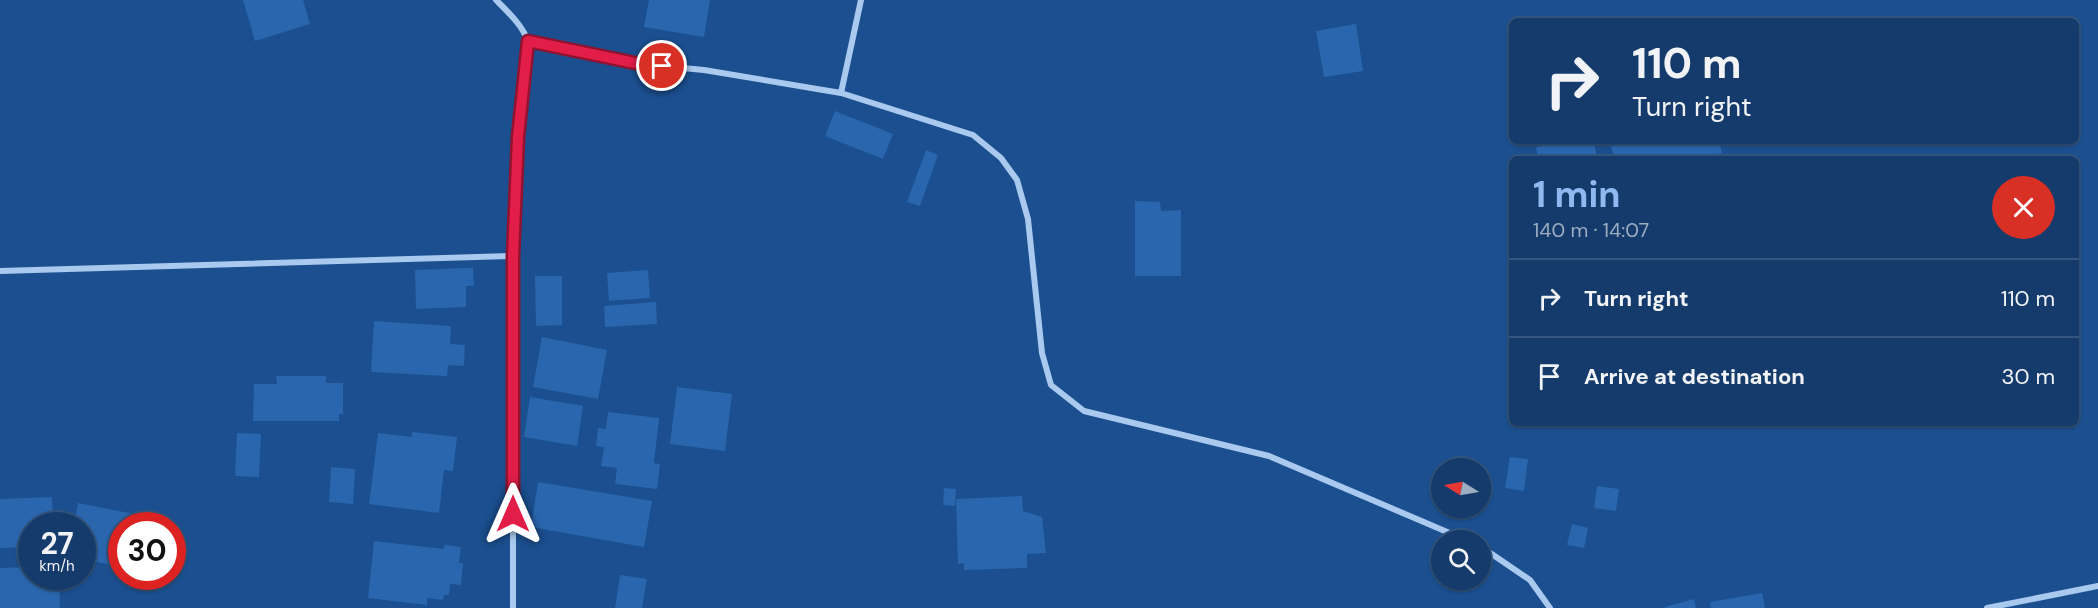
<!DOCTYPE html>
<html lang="en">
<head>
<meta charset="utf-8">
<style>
  body { margin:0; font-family:"DM Sans",sans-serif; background:#214673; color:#f1f3f6; height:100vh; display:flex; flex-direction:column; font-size:22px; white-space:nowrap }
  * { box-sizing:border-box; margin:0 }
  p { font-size:20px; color:#9dadc1 }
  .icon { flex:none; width:33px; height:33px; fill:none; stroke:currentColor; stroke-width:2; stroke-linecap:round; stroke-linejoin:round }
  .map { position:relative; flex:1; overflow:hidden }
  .panel { position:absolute; left:1509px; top:156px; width:570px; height:270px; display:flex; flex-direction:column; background:#143b6b; border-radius:9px; box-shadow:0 2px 4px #0004,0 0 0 2px #33557e }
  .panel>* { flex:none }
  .guide { position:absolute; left:1509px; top:18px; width:570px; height:126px; border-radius:9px; box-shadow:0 2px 4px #0004,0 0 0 2px #33557e; background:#143b6b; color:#f1f3f6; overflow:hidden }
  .needle { width:39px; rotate:281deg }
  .tools { position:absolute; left:1431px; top:458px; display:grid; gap:12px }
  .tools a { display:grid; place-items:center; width:60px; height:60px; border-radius:50%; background:#143b6b; box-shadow:0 2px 4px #0004,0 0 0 2px #33557e; font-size:30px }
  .speed { position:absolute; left:18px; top:512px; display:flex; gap:12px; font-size:30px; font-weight:700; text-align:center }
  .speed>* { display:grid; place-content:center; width:78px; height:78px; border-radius:50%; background:#143b6b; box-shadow:0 2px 4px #0004,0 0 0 2px #33557e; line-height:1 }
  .speed small { font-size:15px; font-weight:400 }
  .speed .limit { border:9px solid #d22; background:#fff; color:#111 }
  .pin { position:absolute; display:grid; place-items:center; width:51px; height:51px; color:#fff; margin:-26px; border:3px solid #fff; border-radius:50%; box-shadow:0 2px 6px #0007 }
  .me { position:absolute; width:66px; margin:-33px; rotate:0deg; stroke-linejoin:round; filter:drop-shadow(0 0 4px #0008) }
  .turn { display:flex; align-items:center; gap:21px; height:126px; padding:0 24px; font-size:27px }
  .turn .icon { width:78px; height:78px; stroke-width:2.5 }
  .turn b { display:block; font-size:42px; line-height:51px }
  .round { display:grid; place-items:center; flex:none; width:63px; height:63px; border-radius:32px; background:#214673 }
  .overview { display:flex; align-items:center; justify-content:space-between; height:102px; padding:0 24px }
  h1 { font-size:36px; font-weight:700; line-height:45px; color:#90b9f0 }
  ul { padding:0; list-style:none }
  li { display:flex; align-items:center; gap:18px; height:78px; padding:0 24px; border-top:2px solid #33557e }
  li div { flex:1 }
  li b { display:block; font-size:22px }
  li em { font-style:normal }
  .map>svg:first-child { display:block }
  .building { fill:#2a66ad }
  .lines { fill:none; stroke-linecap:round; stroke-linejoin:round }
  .street { stroke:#a9c9ee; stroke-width:6 }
  .route-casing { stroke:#92132f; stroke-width:15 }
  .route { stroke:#e11d48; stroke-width:10 }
</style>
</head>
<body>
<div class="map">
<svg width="2098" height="608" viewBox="0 0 2098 608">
  <rect width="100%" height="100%" fill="#1b4f8f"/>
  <!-- building -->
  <path class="building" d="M243 0H303L310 24 255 41Z
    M649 0H710L704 37 644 27Z
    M1356 24 1363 71 1324 77 1316 31Z
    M835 111 893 134 883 159 825 136Z
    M1569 141H1594L1597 159H1538L1536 147Z
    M1610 141H1719L1722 153 1698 159H1614Z
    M926 150 938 155 920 206 907 202Z
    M1135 201 1160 202 1161 211 1181 210V276H1135Z
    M465 268H473L474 286H466V307L416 309 415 270Z
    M648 270 650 298 609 301 607 273Z
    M535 276H562V325L536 326Z
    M656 302 657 324 605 327 604 306Z
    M374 321 451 326 450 344 465 345 464 366 448 365 447 376 371 372Z
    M542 337 607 350 598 399 533 387Z
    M276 376H326V383H343V414H339V421H253L254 384H277Z
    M677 387 732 394 725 451 670 444Z
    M530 397 583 406 577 446 524 437Z
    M608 412 659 418 654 463 660 464 657 489 615 484 617 468 601 466 604 447 596 446 598 428 606 429Z
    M412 432 457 437 453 471 444 470 439 513 369 504 378 433 412 437Z
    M237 433 261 434 259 477 235 476Z
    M1510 457 1528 459 1524 491 1505 488Z
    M331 467 355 469 353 504 329 502Z
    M538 482 652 501 644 547 531 527Z
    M1597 486 1619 489 1616 511 1594 508Z
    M944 488 956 489 955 506 943 505Z
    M1022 496 1023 511 1042 517 1046 553 1027 554V568L964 570V563L958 564 956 499Z
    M52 497 53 525H32V547L0 548V499Z
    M78 503 159 519 166 525H122V567L82 559V525H74Z
    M1572 524 1588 528 1584 548 1567 545Z
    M374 541 444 549V545L461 547 459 563H463L461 585 450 584 449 595H444L443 600 427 598V605L368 598Z
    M32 567V576H59L60 608H0V568Z
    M620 575 647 579 642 608H615Z
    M1762 593 1765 608H1711L1710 602Z
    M1694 599 1696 608H1665V607Z"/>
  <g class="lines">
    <!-- street -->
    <path class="street" d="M496 0C508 12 522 25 528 41L518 137 513 256V608
      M528 41 640 64 704 70 841 93 973 135 1001 158 1017 180 1028 219 1042 353 1051 385 1084 411 1269 456 1466 540
      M841 93 861 0
      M0 271 513 256
      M1480 546 1530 580 1550 608
      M1987 608 2098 586"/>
  </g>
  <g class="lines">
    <defs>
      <path id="route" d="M513 514V256L518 137 528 41 640 64 662 66"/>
    </defs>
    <!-- route casing -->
    <use href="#route" class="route-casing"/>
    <!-- route -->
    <use href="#route" class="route"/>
  </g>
</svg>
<div class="tools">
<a><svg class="needle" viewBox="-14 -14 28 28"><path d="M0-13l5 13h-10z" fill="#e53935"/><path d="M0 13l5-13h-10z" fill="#9dadc1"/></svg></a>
<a><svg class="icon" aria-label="search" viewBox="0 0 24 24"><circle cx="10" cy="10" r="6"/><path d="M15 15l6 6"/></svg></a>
</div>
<div class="speed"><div>27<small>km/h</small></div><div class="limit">30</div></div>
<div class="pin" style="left:662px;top:66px;background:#d93025"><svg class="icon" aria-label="arrive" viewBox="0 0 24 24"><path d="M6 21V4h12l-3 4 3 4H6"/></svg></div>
<svg class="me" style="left:513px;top:514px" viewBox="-20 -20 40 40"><path d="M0-17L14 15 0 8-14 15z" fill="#e11d48" stroke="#fff" stroke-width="4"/></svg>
<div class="guide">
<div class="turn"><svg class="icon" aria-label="right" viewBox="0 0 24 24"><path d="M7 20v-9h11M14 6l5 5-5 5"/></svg><div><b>110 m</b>Turn right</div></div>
</div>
<section class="panel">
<div class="overview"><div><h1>1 min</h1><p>140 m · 14:07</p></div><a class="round" style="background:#d93025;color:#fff"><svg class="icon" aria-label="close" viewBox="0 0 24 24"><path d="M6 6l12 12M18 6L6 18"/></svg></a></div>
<ul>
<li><svg class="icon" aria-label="right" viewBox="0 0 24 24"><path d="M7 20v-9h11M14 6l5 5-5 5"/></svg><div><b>Turn right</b></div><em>110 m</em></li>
<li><svg class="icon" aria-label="arrive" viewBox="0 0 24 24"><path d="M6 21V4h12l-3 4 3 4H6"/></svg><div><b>Arrive at destination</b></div><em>30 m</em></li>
</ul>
</section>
</div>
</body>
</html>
